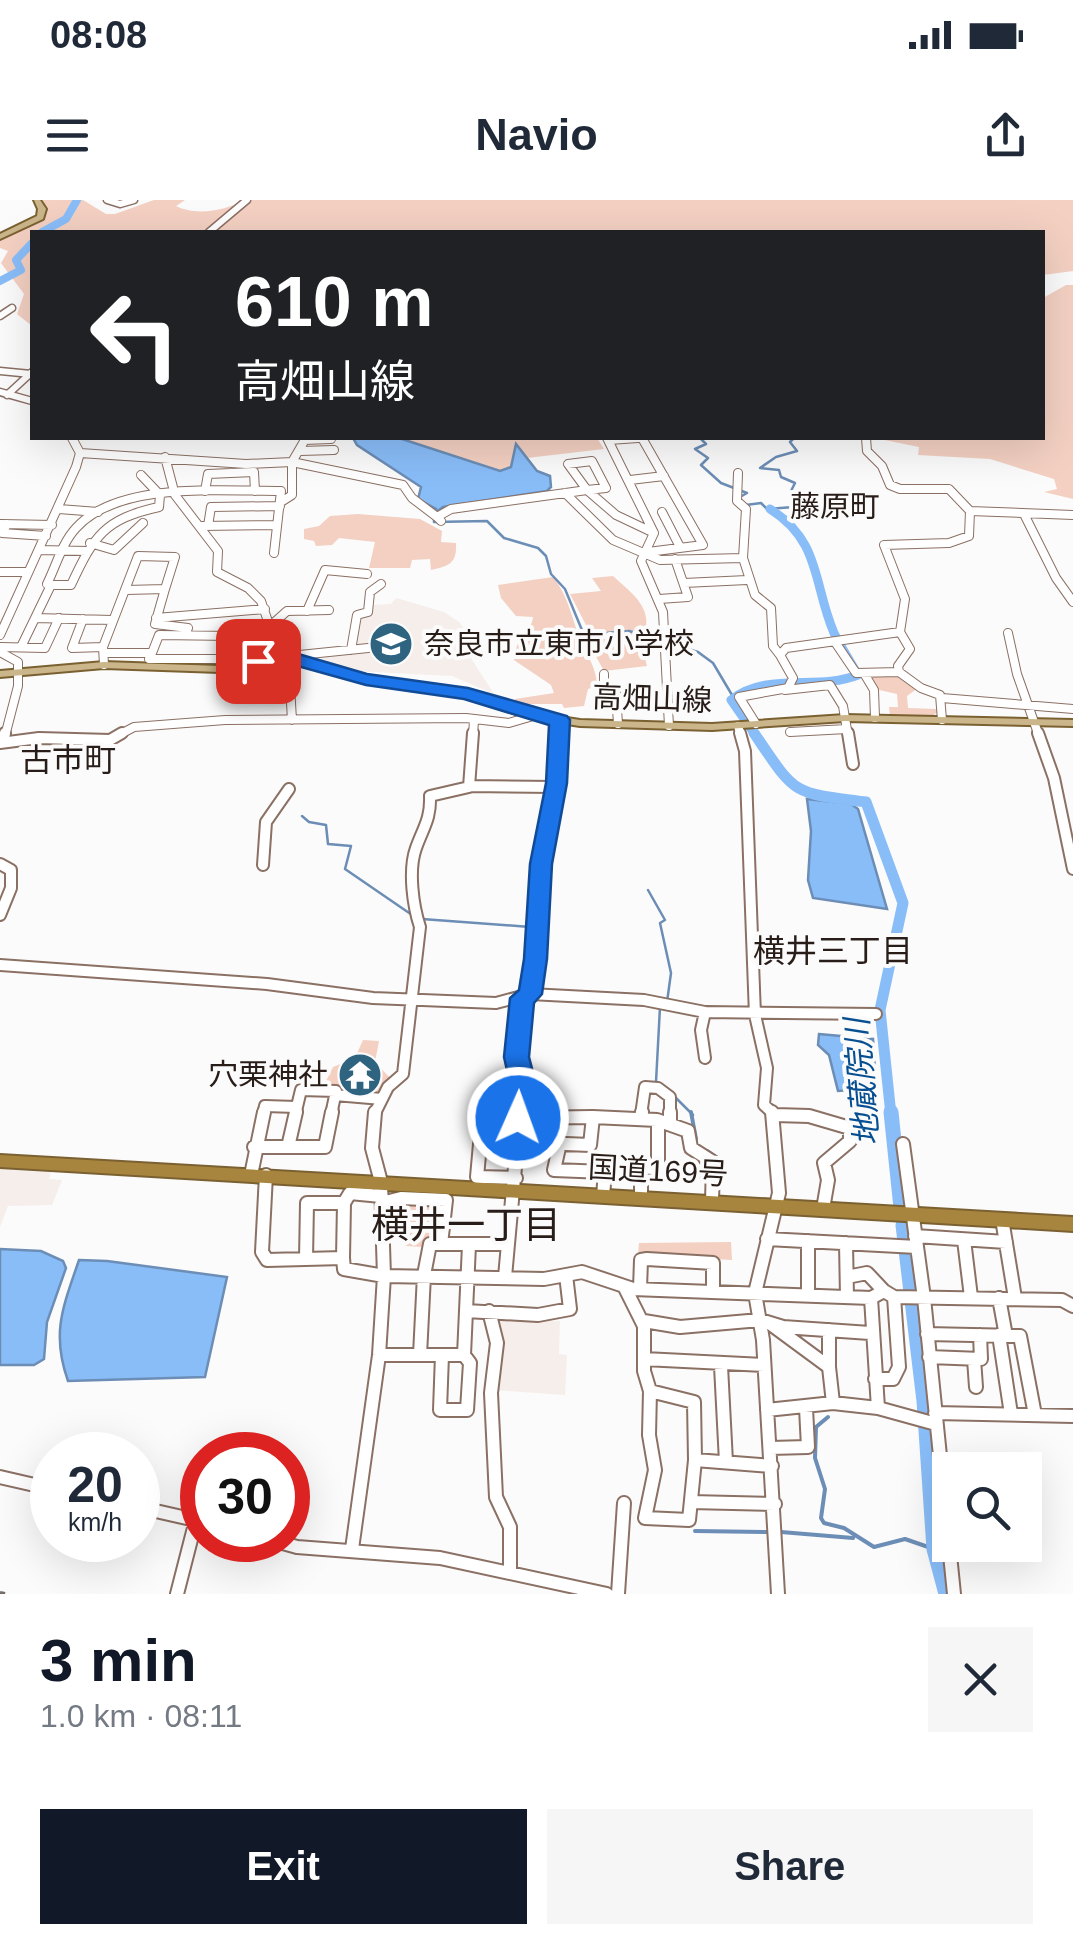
<!DOCTYPE html>
<html lang="en">
<head>
<meta charset="utf-8">
<style>
  body { margin:0; font-family:Helvetica,"Noto Sans JP",sans-serif; background:#f6f6f7; color:#1f2937; height:100vh; display:flex; flex-direction:column; font-size:38px; white-space:nowrap }
  * { box-sizing:border-box; margin:0 }
  p { font-size:32px; color:#747a83 }
  .icon { flex:none; width:55px; height:55px; fill:none; stroke:currentColor; stroke-width:2; stroke-linecap:round; stroke-linejoin:round }
  .map { position:relative; height:1394px; overflow:hidden }
  .drawer { display:flex; flex-direction:column; background:#fff; flex:1 }
  .drawer>* { flex:none }
  .banner { position:absolute; left:30px; top:30px; width:1015px; height:210px; border-radius:0px; box-shadow:0 10px 40px #0002; background:#202124; color:#fff; overflow:hidden }
  .fabs { position:absolute; left:932px; top:1252px; display:grid; gap:20px }
  .fabs a { display:grid; place-items:center; width:110px; height:110px; border-radius:0px; background:#fff; box-shadow:0 10px 40px #0002; font-size:50px }
  .speed { position:absolute; left:30px; top:1232px; display:flex; gap:20px; font-size:50px; font-weight:700; text-align:center }
  .speed>* { display:grid; place-content:center; width:130px; height:130px; border-radius:50%; background:#fff; box-shadow:0 10px 40px #0002; line-height:1 }
  .speed small { font-size:25px; font-weight:400 }
  .speed .limit { border:15px solid #d22; background:#fff; color:#111 }
  .pin { position:absolute; display:grid; place-items:center; width:85px; height:85px; color:#fff; margin:-42px; border-radius:20px; box-shadow:0 5px 15px #0006 }
  .me { position:absolute; width:110px; margin:-55px; rotate:2deg; stroke-linejoin:round; filter:drop-shadow(0 0 8px #0008) }
  .turn { display:flex; align-items:center; gap:35px; height:210px; padding:0 40px; font-size:45px }
  .turn .icon { width:130px; height:130px; stroke-width:2.5 }
  .turn b { display:block; font-size:70px; line-height:85px }
  .round { display:grid; place-items:center; flex:none; width:105px; height:105px; border-radius:0px; background:#f6f6f7 }
  .head { display:flex; align-items:center; justify-content:space-between; height:170px; padding:0 40px }
  h1 { font-size:60px; font-weight:600; line-height:75px; color:#111827 }
  .button { display:flex; gap:20px; margin-top:auto; padding:20px 40px }
  .button a { flex:1; height:115px; border-radius:0px; background:#111827; color:#fff; font-size:40px; font-weight:600; line-height:115px; text-align:center }
  .button a+a { background:#f6f6f7; color:#1f2937 }
  .status { display:flex; justify-content:space-between; align-items:center; height:70px; padding:0 50px; background:#fff; direction:ltr }
  .status svg { height:28px; fill:currentColor }
  header { display:flex; justify-content:space-between; align-items:center; height:130px; padding:0 40px; background:#fff; font-size:45px; font-weight:600 }
  .map>svg:first-child { display:block }
  .built { fill:#f6eeea }
  .green { fill:#f3d0c2 }
  .water { fill:#89bdf8; stroke:#6c8db5; stroke-width:2.5 }
  .lines { fill:none; stroke-linecap:round; stroke-linejoin:round }
  .stream-far1 { stroke:#6c8db5; stroke-width:2.5 }
  .stream { stroke:#6c8db5; stroke-width:4 }
  .river-far3 { stroke:#89bdf8; stroke-width:8 }
  .river-far2 { stroke:#89bdf8; stroke-width:9 }
  .river-far1 { stroke:#89bdf8; stroke-width:11 }
  .river { stroke:#89bdf8; stroke-width:15 }
  .minor-far3-casing { stroke:#8b7064; stroke-width:9 }
  .minor-far2-casing { stroke:#8b7064; stroke-width:10 }
  .minor-far1-casing { stroke:#8b7064; stroke-width:14 }
  .minor-casing { stroke:#8b7064; stroke-width:16 }
  .major-casing { stroke:#7b6131; stroke-width:4 }
  .highway-casing { stroke:#7b6131; stroke-width:4 }
  .minor-far3 { stroke:#fff; stroke-width:6 }
  .minor-far2 { stroke:#fff; stroke-width:8 }
  .minor-far1 { stroke:#fff; stroke-width:10 }
  .minor { stroke:#fff; stroke-width:12 }
  .major { fill:#cbb68b; fill-rule:evenodd }
  .highway { fill:#a8853e; fill-rule:evenodd }
  .rail { stroke:#726b67; stroke-width:4; stroke-dasharray:16 16; stroke-linecap:butt }
  .route { fill:#1a73e8; stroke:#114b97; stroke-width:2.5 }
  .labels { text-anchor:middle; stroke-width:8; stroke-linejoin:round; paint-order:stroke }
  .far-quarter-label { font-size:30px; fill:#281d18; stroke:#fbfbfb }
  .poi-label { font-size:30px; fill:#281d18; stroke:#fbfbfb; text-anchor:start }
  .street-label { font-size:30px; fill:#281d18; stroke:#fbfbfb }
  .neighbourhood-label { font-size:32px; fill:#281d18; stroke:#fbfbfb }
  .water-label { font-size:32px; font-style:italic; fill:#074f91; stroke:#fbfbfb }
  .near-neighbourhood-label { font-size:38px; fill:#281d18; stroke:#fbfbfb }
</style>
</head>
<body>
<div class="status"><b>08:08</b><svg viewBox="0 0 49 12"><path d="M0 12V9h3v3zM5 12V6h3v6zM10 12V3h3v9zM15 12V0h3v12zM26 1h20v11H26zM47 4h2v5h-2z"/></svg></div>
<header><svg class="icon" aria-label="menu" viewBox="0 0 24 24"><path d="M4 6h16M4 12h16M4 18h16"/></svg>Navio<svg class="icon" aria-label="share" viewBox="0 0 24 24"><path d="M12 15V3M7 8l5-5 5 5M5 13v7h14v-7"/></svg></header>
<div class="map">
<svg width="1073" height="1394" viewBox="0 0 1073 1394">
  <rect width="100%" height="100%" fill="#fbfbfb"/>
  <!-- built -->
  <path class="built" d="M396 398 444 412 459 422 470 436 467 452 494 494 452 476 354 471 321 459 322 453 353 448 360 419 371 411 373 405 391 404Z
    M0 965 52 968 49 979 62 980 52 1005 8 1006 0 1027Z
    M495 1118 560 1121 559 1154 567 1155 565 1195 494 1190Z"/>
  <!-- green -->
  <path class="green" d="M43 0H83L106 14H115L154 0H185L176 6C195 16 227 11 243 0H1073V71L1043 75 1042 32H32V126L17 114 24 94 1 63 8 51 0 48V39L46 15Z
    M1066 85H1073V299L1044 292 1057 289 1054 279 990 259 918 255 919 247 875 238H1042L1043 98Z
    M399 238H597L604 249 527 258 516 245 511 268 501 271Z
    M358 314 420 319 442 331 441 342 456 343C457 363 450 366 431 370L430 359 412 360 410 368H369L375 342 339 338 332 345 316 346 314 341 304 339V329L319 326 330 316Z
    M613 376C630 392 654 407 644 434L660 441V447H642L647 466 604 471 588 442V429L570 394 601 391 592 378Z
    M553 377C569 397 572 419 581 442 589 459 596 467 597 486L588 489 584 506 564 508 562 504H514L515 499 554 493 551 485 514 460C517 432 531 434 533 417L516 416 501 398 498 385Z
    M896 474 918 488 907 496 908 508 937 509V513L929 517 890 516 889 507H898L897 494 875 489 867 476Z
    M363 840 379 841 375 862 391 879 378 896 338 892 326 881 333 867 355 858Z
    M405 1001 441 1003 436 1040 424 1041 422 1047 406 1046Z
    M731 1042 732 1060 638 1055 639 1043Z"/>
  <!-- water -->
  <path class="water" d="M353 238H399L500 271 511 267 516 244 537 271 550 276 551 287 547 291 443 307 435 313 436 309 418 299 421 287 357 245Z
    M807 599 851 604 858 609 887 709 813 698 808 680 811 631Z
    M819 834 873 839 876 888 838 891 829 855 818 845Z
    M0 1049 41 1051 63 1061 66 1068 47 1122 44 1159 34 1165H0Z
    M79 1060 107 1061 227 1077 205 1177 68 1181C51 1133 63 1107 79 1060Z"/>
  <g class="lines">
    <!-- stream-far1 -->
    <path class="stream-far1" d="M700 238 706 244 695 249 708 258 701 265 721 283 747 293 740 297
      M746 305 761 303 767 309 794 307 790 293 795 283 781 277 779 270 760 268 776 257 797 251 790 242 794 238
      M434 317V322L487 321 504 338 538 348 546 356 551 374 565 389 584 435 629 431 698 452 713 463 732 495
      M302 616 309 622 326 625 328 644 351 646 345 669 415 717
      M648 690 665 720 660 723 671 773 667 802
      M422 719 530 727
      M656 882 660 807
      M674 896 693 915"/>
    <!-- stream -->
    <path class="stream" d="M691 912 696 939
      M707 951 721 961 718 969
      M828 1217 816 1227 815 1258 825 1289 821 1318 824 1323 844 1328 874 1347 905 1339 934 1349
      M695 1331 768 1332
      M781 1332 853 1338"/>
    <!-- river-far3 -->
    <path class="river-far3" d="M42 32 66 19 77 0
      M0 81 21 70 16 60 32 43"/>
    <!-- river-far2 -->
    <path class="river-far2" d="M756 536 731 500C767 471 817 491 858 475 850 461 841 447 834 433 813 384 821 341 770 309"/>
    <!-- river-far1 -->
    <path class="river-far1" d="M754 533C796 595 791 593 866 602L903 703 880 810 891 915"/>
    <!-- river -->
    <path class="river" d="M891 912 901 1008
      M903 1025 924 1201 934 1349 946 1394"/>
    <defs>
      <path id="minor-far3" d="M107 0 120 4 134 0
        M209 32 247 0
        M0 116 12 108
        M0 171 31 174
        M0 192 32 201
        M7 195 32 172"/>
      <path id="minor-far2" d="M607 238 654 333 641 361 663 412 669 526
        M642 238 703 345 648 352
        M866 238 867 251 882 266 890 285 900 289H949L970 311 969 336 949 343 884 345 905 399 900 432 910 449 898 466 899 472 921 488 940 495 942 520
        M304 240 331 239
        M609 240 638 238
        M300 251 334 250
        M80 253 246 264 292 262 306 238
        M165 257 175 295 218 351 217 372 248 388 261 401 290 486 292 520
        M592 261 606 288 587 290 568 264Z
        M738 273 737 301 746 309 743 358
        M630 280 664 276
        M587 290 616 315 654 333
        M205 291 208 274 254 272 255 291
        M565 293 613 340 660 360 743 358 755 395 771 408 773 446 780 455
        M281 302 292 295V262L403 285 412 298 437 317
        M59 309 98 312
        M970 311 1073 315
        M662 312 680 347
        M1025 316 1056 378 1073 402
        M441 321 437 317 451 309 587 290
        M1 324 52 325
        M7 324 2 333 46 336
        M201 326 275 325
        M208 326 211 307 280 306
        M90 343 114 350 143 323
        M39 350 87 351
        M0 372H27
        M684 383 747 380
        M51 385 47 384C56 366 62 343 76 328 118 281 223 291 281 291L274 353
        M165 389 155 424 188 428 185 435
        M659 399 688 397 675 359
        M307 411 325 370 367 374
        M36 418 112 420
        M156 418 265 409
        M83 419 72 448 103 447
        M268 428 287 411 329 410
        M1008 433 1017 474 1039 536
        M0 435 76 267 80 253 72 238
        M835 442 856 473 899 472
        M0 447 45 448 59 418
        M21 447 51 385H71C94 336 104 319 159 307L160 295 141 275
        M351 450 357 415 368 412 370 392 381 384
        M0 452 18 462V486L5 536
        M104 453H152L159 435 231 436 240 455 271 457
        M151 454 149 459H231
        M280 457 378 447
        M104 465 103 447 138 356 175 357 165 389 126 390
        M604 474V483L616 493 618 524
        M865 475 874 490 875 518
        M785 490 830 485 843 506 848 536
        M942 498 1073 509
        M756 524 739 497 788 488 793 478 780 455 786 448 900 432
        M738 526 741 536
        M790 532 847 529
        M117 536 134 527 225 520 466 518 509 523 533 516
        M473 536 474 520
        M559 536 560 520"/>
      <path id="minor-far1" d="M740 533 745 551 755 815 767 868 764 905 775 915
        M848 533 853 564
        M1038 533 1054 578 1073 669
        M3 542 5 533
        M0 543 39 538 110 540 122 533
        M469 586 554 587
        M0 664 11 670V688L0 715
        M263 665 266 622 289 589
        M0 765 267 784 373 798 496 803 530 794 644 800 705 812 876 814
        M530 794 541 665 557 583 559 533
        M705 812 701 830 705 858
        M335 895 382 899
        M263 915 265 906 296 907
        M295 915 301 890 336 891 331 915
        M374 915 388 887 403 874 420 727C413 706 408 670 416 648 423 628 431 619 430 596L469 587 473 533
        M520 915 523 883 516 857 522 798
        M641 915 645 887 658 888 670 897V915"/>
      <path id="minor" d="M670 912V922
        M772 912 779 993 755 1093 763 1140 778 1394
        M775 915 809 916 850 928V941L824 963 828 980 823 1009
        M641 917 642 912
        M518 918 593 917
        M518 942 590 945 593 917 657 920 688 931 691 948 713 962 712 1002
        M560 943 554 970 605 972 603 996
        M903 944 924 1098 954 1394
        M254 947H288
        M288 947H325L332 912
        M288 947 296 912
        M653 968 711 971
        M251 975 264 912
        M266 975 262 1052 267 1060 343 1058 344 1069 384 1076 544 1079 582 1072 633 1089 871 1098 884 1091 894 1097 1062 1100 1073 1106
        M516 978 477 977 481 933 518 928
        M641 998V967L653 968 658 962V922
        M382 1003 401 998 446 1000 441 1044
        M1002 1019 1015 1098
        M915 1036 1006 1042
        M767 1039 917 1047
        M964 1040 971 1097
        M808 1041V1095
        M846 1043 847 1097
        M343 1058 344 1003
        M306 1059 307 1003H344L350 993 381 996
        M505 1077 520 912
        M847 1077 867 1073 884 1091
        M624 1086 644 1126
        M640 1089 641 1060 647 1059 713 1063V1092
        M871 1098 878 1208
        M999 1098 1006 1136
        M466 1111 538 1115 570 1109 566 1075
        M489 1111 497 1143 491 1193 496 1297 510 1327V1372
        M772 1125 829 1167 833 1203
        M829 1130V1167
        M927 1134 1020 1136 1035 1215
        M999 1135 1011 1214
        M379 1155H464L469 1045
        M420 1155 424 1075 430 1044H508
        M442 1155 440 1210H467L470 1163 464 1155
        M929 1157 981 1159 980 1135
        M644 1159 764 1165
        M974 1159 976 1187
        M721 1166 726 1262
        M875 1179H893L899 1167 894 1097
        M650 1191 649 1235 655 1270 645 1318 689 1320 695 1260
        M767 1210 833 1203 878 1208 936 1224
        M935 1213 1073 1216
        M770 1248 808 1247 806 1208
        M772 1266 695 1260 694 1202 650 1191 644 1171V1121L680 1127 760 1120 783 1127 870 1133
        M0 1277 52 1289
        M691 1302 775 1304
        M138 1307 200 1321
        M272 1340 297 1347 440 1358 607 1394
        M352 1349 379 1155 384 1076 381 982 372 948 375 912
        M177 1394 196 1320
        M618 1394 624 1303"/>
      <path id="major" d="M34 0H40L46 9 43 19 0 39V34L37 16 38 9Z
        M280 454 366 476 459 489 535 513 580 520 712 524 845 515 1073 520V526L845 521 712 530 580 526 529 518 457 495 366 482 280 460 220 472 104 468 0 477V471L104 462 220 466Z"/>
      <path id="highway" d="M0 955 1073 1017V1031L0 967Z"/>
    </defs>
    <!-- minor-far3 casing -->
    <use href="#minor-far3" class="minor-far3-casing"/>
    <!-- minor-far2 casing -->
    <use href="#minor-far2" class="minor-far2-casing"/>
    <!-- minor-far1 casing -->
    <use href="#minor-far1" class="minor-far1-casing"/>
    <!-- minor casing -->
    <use href="#minor" class="minor-casing"/>
    <!-- major casing -->
    <use href="#major" class="major-casing"/>
    <!-- highway casing -->
    <use href="#highway" class="highway-casing"/>
    <!-- minor-far3 -->
    <use href="#minor-far3" class="minor-far3"/>
    <!-- minor-far2 -->
    <use href="#minor-far2" class="minor-far2"/>
    <!-- minor-far1 -->
    <use href="#minor-far1" class="minor-far1"/>
    <!-- minor -->
    <use href="#minor" class="minor"/>
    <!-- major -->
    <use href="#major" class="major"/>
    <!-- highway -->
    <use href="#highway" class="highway"/>
    <!-- rail -->
    <path class="rail" d="M0 1393 5 1394"/>
  </g>
  <!-- route -->
  <path class="route" d="M288 451 367 474 468 488 567 516 570 520 567 583 552 664 547 759 542 794 534 803 529 857 536 884 527 924H509L505 918 510 884 504 857 510 798 519 790 524 759 530 664 546 583 549 525 464 499 366 485 287 463 258 467 248 461 258 455Z"/>
  <!-- icons -->
  <defs>
    <symbol id="school-disc" viewBox="-11 -11 22 22"><circle r="9.5" fill="#2f6480" stroke="#fbfbfb"/><path d="M0-5L7-2L0 1L-7-2ZM-4 1L0 2.5L4 1V4Q0 6-4 4Z" fill="#fff"/></symbol>
    <symbol id="temple-disc" viewBox="-11 -11 22 22"><circle r="9.5" fill="#2f6480" stroke="#fbfbfb"/><path d="M0-6L5-2H3V0L6.5 2.5H4V6H1.5V3h-3V6H-4V2.5H-6.5L-3 0V-2H-5Z" fill="#fff"/></symbol>
  </defs>
  <g fill-rule="evenodd">
    <use href="#school-disc" x="366" y="419" width="50" height="50"/>
    <use href="#temple-disc" x="335" y="850" width="50" height="50"/>
  </g>
  <g class="labels">
    <!-- far-quarter labels -->
    <g class="far-quarter-label">
      <text x="835" y="317">藤原町</text>
    </g>
    <!-- poi labels -->
    <g class="poi-label">
      <text x="424" y="454">奈良市立東市小学校</text>
      <text x="328" y="885" text-anchor="end">穴栗神社</text>
    </g>
    <!-- street labels -->
    <g class="street-label">
      <text transform="translate(652 499) rotate(2)" y="10">高畑山線</text>
      <text transform="translate(658 971) rotate(3)" y="10">国道169号</text>
    </g>
    <!-- neighbourhood labels -->
    <g class="neighbourhood-label">
      <text x="68" y="571">古市町</text>
      <text x="833" y="762">横井三丁目</text>
    </g>
    <!-- water labels -->
    <g class="water-label">
      <text transform="translate(862 882) rotate(-95)" y="11">地蔵院川</text>
    </g>
    <!-- near-neighbourhood labels -->
    <g class="near-neighbourhood-label">
      <text x="466" y="1038">横井一丁目</text>
    </g>
  </g>
</svg>
<div class="fabs">
<a><svg class="icon" aria-label="search" viewBox="0 0 24 24"><circle cx="10" cy="10" r="6"/><path d="M15 15l6 6"/></svg></a>
</div>
<div class="speed"><div>20<small>km/h</small></div><div class="limit">30</div></div>
<div class="pin" style="left:258px;top:461px;background:#d93025"><svg class="icon" aria-label="arrive" viewBox="0 0 24 24"><path d="M6 21V4h12l-3 4 3 4H6"/></svg></div>
<svg class="me" style="left:518px;top:918px" viewBox="-20 -20 40 40"><circle r="17" fill="#1a73e8" stroke="#fff" stroke-width="3"/><path d="M0-11L8 9 0 5-8 9z" fill="#fff"/></svg>
<div class="banner">
<div class="turn"><svg class="icon" aria-label="left" viewBox="0 0 24 24"><path d="M17 20v-9H6M10 6l-5 5 5 5"/></svg><div><b>610 m</b>高畑山線</div></div>
</div>
</div>
<section class="drawer">
<div class="head"><div><h1>3 min</h1><p>1.0 km · 08:11</p></div><a class="round"><svg class="icon" aria-label="close" viewBox="0 0 24 24"><path d="M6 6l12 12M18 6L6 18"/></svg></a></div>
<div class="button"><a>Exit</a><a>Share</a></div>
</section>
</body>
</html>
